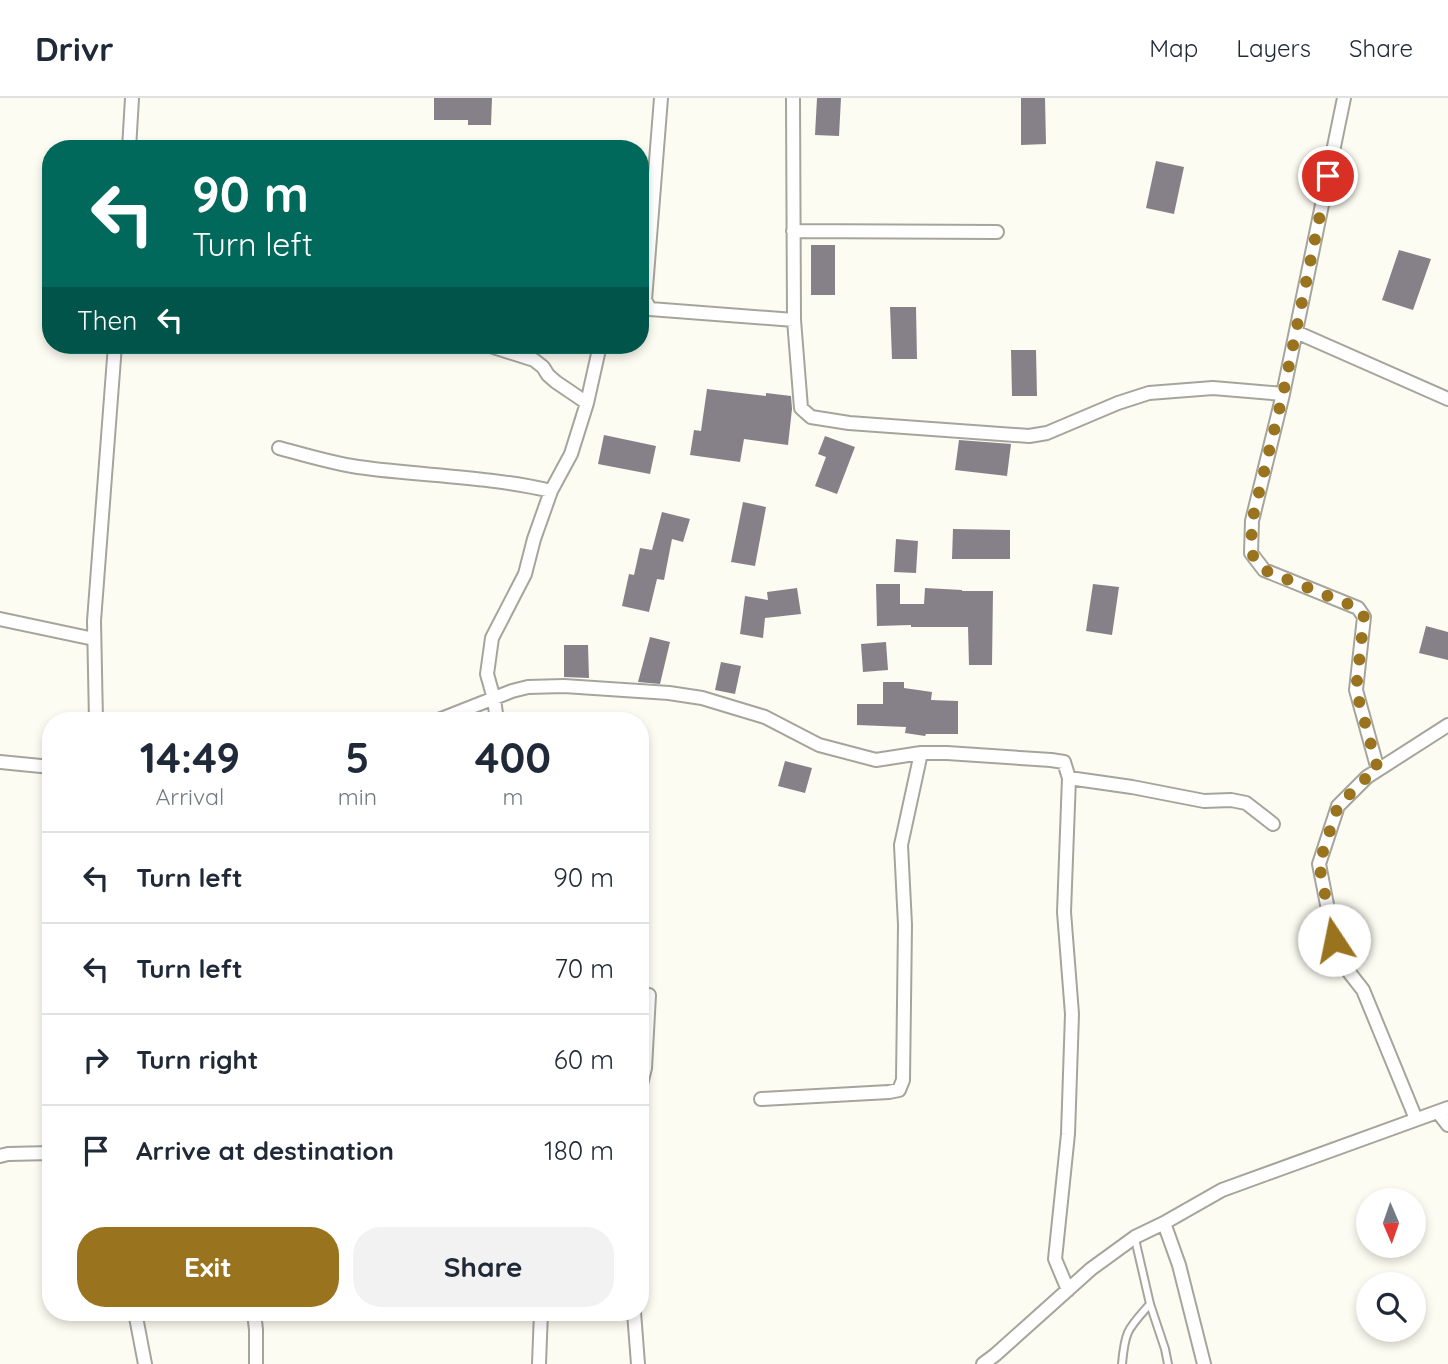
<!DOCTYPE html>
<html lang="en">
<head>
<meta charset="utf-8">
<style>
  body { margin:0; font-family:Quicksand,sans-serif; background:#f2f2f3; color:#1f2937; height:100vh; display:flex; flex-direction:column; font-size:26px; white-space:nowrap }
  * { box-sizing:border-box; margin:0 }
  p { font-size:23px; color:#747a83 }
  .icon { flex:none; width:38px; height:38px; fill:none; stroke:currentColor; stroke-width:2; stroke-linecap:round; stroke-linejoin:round }
  .map { position:relative; flex:1; overflow:hidden }
  .panel { position:absolute; left:42px; top:614px; width:607px; height:609px; display:flex; flex-direction:column; background:#fff; border-radius:28px; box-shadow:0 4px 10px #0003 }
  .panel>* { flex:none }
  .guide { position:absolute; left:42px; top:42px; width:607px; height:214px; border-radius:28px; box-shadow:0 4px 10px #0003; background:#00695c; color:#fff; overflow:hidden }
  .needle { width:46px; rotate:178deg }
  .fabs { position:absolute; left:1356px; top:1090px; display:grid; gap:14px }
  .fabs a { display:grid; place-items:center; width:70px; height:70px; border-radius:50%; background:#fff; box-shadow:0 4px 10px #0003; font-size:35px }
  .pin { position:absolute; display:grid; place-items:center; width:60px; height:60px; color:#fff; margin:-30px; border:4px solid #fff; border-radius:50%; box-shadow:0 2px 7px #0007 }
  .me { position:absolute; width:77px; margin:-38px; rotate:349deg; stroke-linejoin:round; filter:drop-shadow(0 0 5px #0008) }
  .turn { display:flex; align-items:center; gap:24px; height:147px; padding:0 35px; font-size:32px }
  .turn .icon { width:91px; height:91px; stroke-width:2.5 }
  .turn b { display:block; font-size:49px; line-height:60px }
  .then { display:flex; align-items:center; height:66px; padding:0 35px; background:#0003; gap:14px; font-size:26px }
  .eta { display:flex; justify-content:space-evenly; align-items:center; height:119px; text-align:center }
  .eta b { font-size:42px; font-weight:700; line-height:49px }
  .action { display:flex; gap:14px; margin-top:auto; padding:14px 35px }
  .action a { flex:1; height:80px; border-radius:28px; background:#99731e; color:#fff; font-size:28px; font-weight:700; line-height:80px; text-align:center }
  .action a+a { background:#f2f2f3; color:#1f2937 }
  ul { padding:0; list-style:none }
  li { display:flex; align-items:center; gap:21px; height:91px; padding:0 35px; border-top:2px solid #e0e1e3 }
  li div { flex:1 }
  li b { display:block; font-size:26px }
  li em { font-style:normal }
  header { display:flex; align-items:center; gap:42px; box-sizing:border-box; height:98px; padding:0 35px; background:#fff; border-bottom:2px solid #e0e1e3 }
  header strong { font-size:33px }
  nav { display:flex; gap:38px; margin-inline-start:auto; font-size:24px }
  .map>svg:first-child { display:block }
  .building { fill:#868189 }
  .lines { fill:none; stroke-linecap:round; stroke-linejoin:round }
  .lane-casing { stroke:#a6a59c; stroke-width:10 }
  .street-casing { stroke:#a6a59c; stroke-width:16 }
  .lane { stroke:#fff; stroke-width:6 }
  .street { stroke:#fff; stroke-width:12 }
  .route { stroke:#99731e; stroke-width:12; stroke-dasharray:0 21.6 }
</style>
</head>
<body>
<header>
<strong>Drivr</strong>
<nav><a>Map</a><a>Layers</a><a>Share</a></nav>
</header>
<div class="map">
<svg width="1448" height="1266" viewBox="0 0 1448 1266">
  <rect width="100%" height="100%" fill="#fdfcf2"/>
  <!-- building -->
  <path class="building" d="M434 0H492L491 27H468V22H434Z
    M817 0H841L839 38 815 37Z
    M1021 0H1045L1046 46 1021 47Z
    M1156 63 1184 69 1174 116 1146 110Z
    M811 147H835V197H811Z
    M1399 152 1431 161 1413 212 1382 202Z
    M890 209H916L917 261H892Z
    M1011 252H1036L1037 298H1012Z
    M707 291 766 298V295L791 298 792 311 788 347 744 341 740 364 690 357 694 332 701 333Z
    M604 337 656 348 650 376 598 366Z
    M825 338 855 349 837 396 815 388 826 359 818 356Z
    M959 342 1011 346 1007 378 955 372Z
    M743 404 766 409 755 468 731 464Z
    M662 414 690 421 683 444 672 441 664 482 657 481 649 514 622 508 629 476 634 477 640 450 652 452Z
    M953 431 1010 432V461H952Z
    M896 441 918 443 916 475 894 474Z
    M876 486H900V506H924L925 490 962 492V493H993L992 567H969L968 529H911V527L877 528Z
    M1093 486 1119 489 1112 537 1086 533Z
    M797 490 801 516 765 520 763 540 740 536 745 498 768 502 767 494Z
    M1426 528 1448 534V562L1419 555Z
    M650 539 670 544 660 586 638 584Z
    M886 544 888 572 863 574 861 546Z
    M564 547H588L589 580 564 579Z
    M721 564 741 568 735 596 715 592Z
    M883 584H904V590L932 594 931 602 958 603V636H926L925 638 905 635 906 629 857 627V606H883Z
    M785 663 812 670 805 695 778 688Z"/>
  <g class="lines">
    <defs>
      <path id="lane" d="M1135 1141 1150 1206 1165 1251 1168 1266
        M1122 1266C1125 1232 1128 1231 1150 1206"/>
      <path id="street" d="M661 0 645 202 650 211 794 222
        M793 0 794 222 801 310 811 319 849 325 1029 338 1047 335 1118 305 1149 295 1213 290 1283 296
        M1344 0 1283 296 1252 423 1251 455 1264 472 1358 510 1364 519 1356 592 1378 672
        M129 51 132 0
        M793 133 997 134
        M1296 234 1448 301
        M487 247 534 262 543 269 548 277 556 284 587 305
        M279 350C305 357 331 365 358 369 422 378 487 378 551 393
        M0 521 94 541
        M96 623 94 523 115 247
        M436 623 512 593 528 589 564 588 669 595 702 600 765 619 819 647 876 662 921 655H947L1051 662 1064 664 1069 680 1064 814 1072 916 1068 1036 1055 1161 1068 1192
        M497 623 494 601 487 576 492 540 525 476 534 441 551 393 571 356 587 305 600 247
        M0 664 51 669
        M1069 680 1132 689 1204 703 1231 702 1246 705 1273 726
        M640 990 645 970 649 897
        M761 1001 889 994 899 992 903 982 905 827 901 747 921 655
        M1438 1014 1448 1027
        M1416 1021 1363 892 1345 869 1334 842 1319 766 1338 708 1367 679 1448 627
        M0 1058 8 1056 51 1055
        M1164 1125 1179 1167 1204 1266
        M135 1214 145 1266
        M254 1214 256 1232V1266
        M634 1214 638 1266
        M539 1266 541 1214
        M983 1266 995 1257 1091 1171 1135 1139 1164 1125 1222 1092 1448 1010"/>
    </defs>
    <!-- lane casing -->
    <use href="#lane" class="lane-casing"/>
    <!-- street casing -->
    <use href="#street" class="street-casing"/>
    <!-- lane -->
    <use href="#lane" class="lane"/>
    <!-- street -->
    <use href="#street" class="street"/>
  </g>
  <g class="lines">
    <!-- route -->
    <path class="route" d="M1328 78 1283 296 1252 423 1251 455 1264 472 1358 510 1364 519 1356 592 1378 672 1367 679 1338 708 1319 766 1334 842"/>
  </g>
</svg>
<div class="fabs">
<a><svg class="needle" viewBox="-14 -14 28 28"><path d="M0-13l5 13h-10z" fill="#e53935"/><path d="M0 13l5-13h-10z" fill="#747a83"/></svg></a>
<a><svg class="icon" aria-label="search" viewBox="0 0 24 24"><circle cx="10" cy="10" r="6"/><path d="M15 15l6 6"/></svg></a>
</div>
<div class="pin" style="left:1328px;top:78px;background:#d93025"><svg class="icon" aria-label="arrive" viewBox="0 0 24 24"><path d="M6 21V4h12l-3 4 3 4H6"/></svg></div>
<svg class="me" style="left:1334px;top:842px" viewBox="-20 -20 40 40"><circle r="19" fill="#fff"/><path d="M0-13L10 11 0 6-10 11z" fill="#99731e"/></svg>
<div class="guide">
<div class="turn"><svg class="icon" aria-label="left" viewBox="0 0 24 24"><path d="M17 20v-9H6M10 6l-5 5 5 5"/></svg><div><b>90 m</b>Turn left</div></div>
<div class="then">Then<svg class="icon" aria-label="left" viewBox="0 0 24 24"><path d="M17 20v-9H6M10 6l-5 5 5 5"/></svg></div>
</div>
<section class="panel">
<div class="eta">
<div><b>14:49</b><p>Arrival</p></div>
<div><b>5</b><p>min</p></div>
<div><b>400</b><p>m</p></div>
</div>
<ul>
<li><svg class="icon" aria-label="left" viewBox="0 0 24 24"><path d="M17 20v-9H6M10 6l-5 5 5 5"/></svg><div><b>Turn left</b></div><em>90 m</em></li>
<li><svg class="icon" aria-label="left" viewBox="0 0 24 24"><path d="M17 20v-9H6M10 6l-5 5 5 5"/></svg><div><b>Turn left</b></div><em>70 m</em></li>
<li><svg class="icon" aria-label="right" viewBox="0 0 24 24"><path d="M7 20v-9h11M14 6l5 5-5 5"/></svg><div><b>Turn right</b></div><em>60 m</em></li>
<li><svg class="icon" aria-label="arrive" viewBox="0 0 24 24"><path d="M6 21V4h12l-3 4 3 4H6"/></svg><div><b>Arrive at destination</b></div><em>180 m</em></li>
</ul>
<div class="action"><a>Exit</a><a>Share</a></div>
</section>
</div>
</body>
</html>
